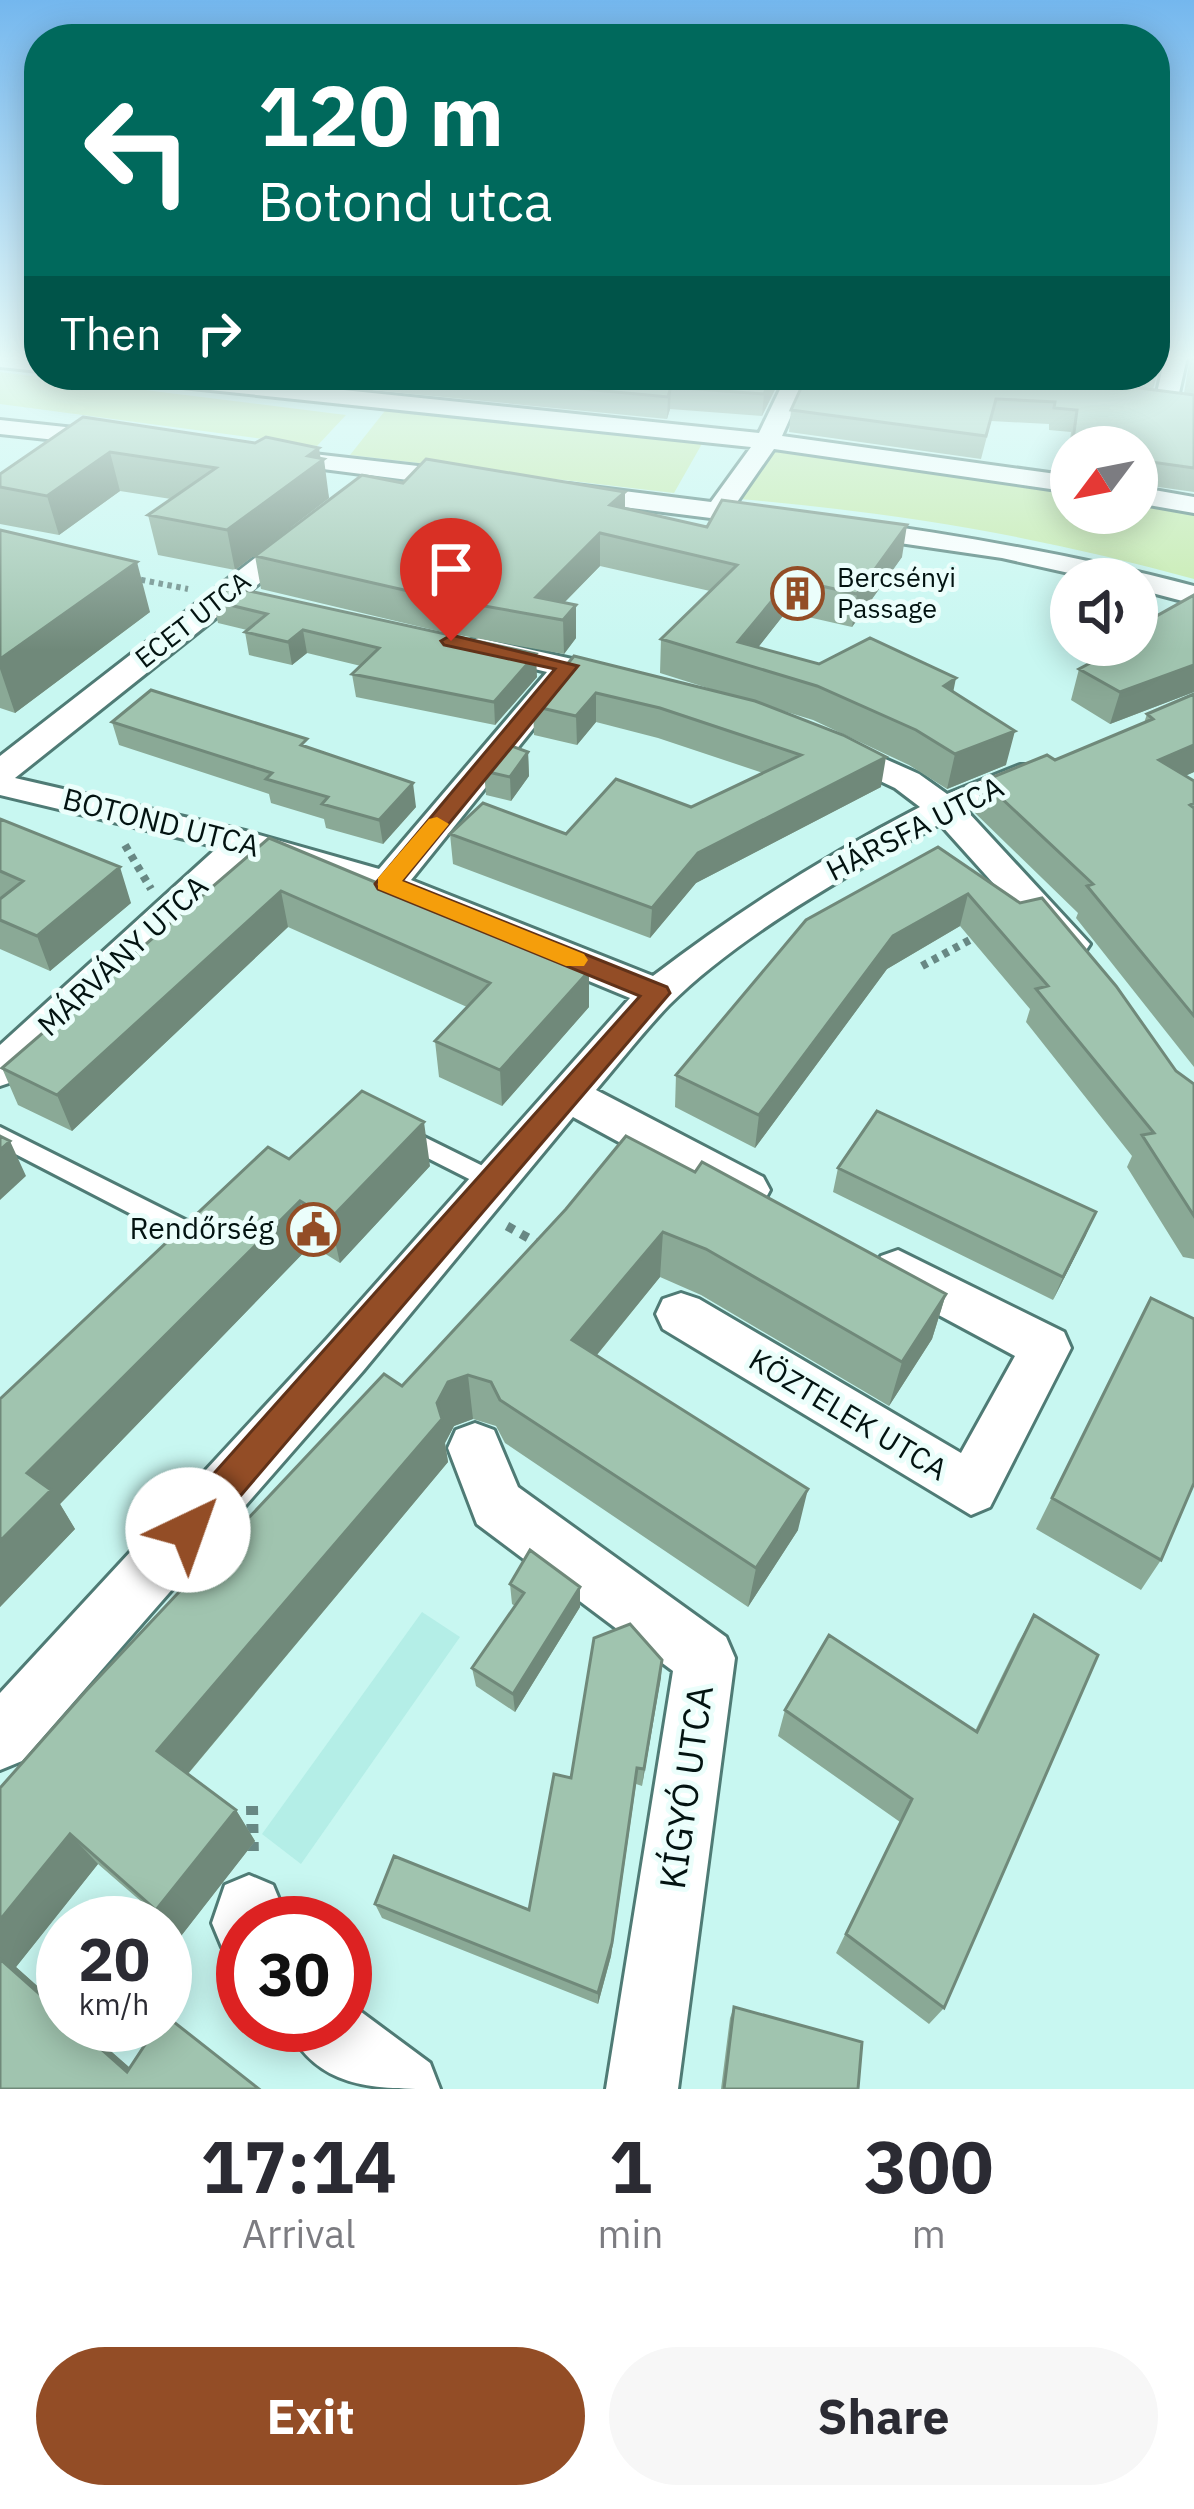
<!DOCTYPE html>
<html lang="en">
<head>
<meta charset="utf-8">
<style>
  body { margin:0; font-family:"IBM Plex Sans",sans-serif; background:#f7f7f7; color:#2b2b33; height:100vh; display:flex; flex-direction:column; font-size:45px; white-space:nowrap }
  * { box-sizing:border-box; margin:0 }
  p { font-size:39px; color:#7c7c81 }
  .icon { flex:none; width:66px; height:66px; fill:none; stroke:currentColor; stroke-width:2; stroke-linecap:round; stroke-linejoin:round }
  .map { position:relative; height:2089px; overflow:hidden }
  .sheet { display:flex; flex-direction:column; background:#fff; flex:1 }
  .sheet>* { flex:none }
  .banner { position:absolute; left:24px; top:24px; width:1146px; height:366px; border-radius:48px; box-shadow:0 6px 30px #0003; background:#00695c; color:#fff; overflow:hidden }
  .needle { width:78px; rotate:238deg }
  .tools { position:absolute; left:1050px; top:426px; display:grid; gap:24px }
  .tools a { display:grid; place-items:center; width:108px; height:108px; border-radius:50%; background:#fff; box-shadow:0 6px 30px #0003; font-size:60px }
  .speed { position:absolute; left:36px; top:1896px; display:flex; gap:24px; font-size:60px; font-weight:700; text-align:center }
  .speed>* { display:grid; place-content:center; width:156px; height:156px; border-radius:50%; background:#fff; box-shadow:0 6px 30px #0003; line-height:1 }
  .speed small { font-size:30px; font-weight:400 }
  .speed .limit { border:18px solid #d22; background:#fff; color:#111 }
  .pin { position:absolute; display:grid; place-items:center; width:102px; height:102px; color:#fff; margin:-123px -51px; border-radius:50% 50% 50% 0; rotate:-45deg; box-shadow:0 0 12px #0007 }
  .pin .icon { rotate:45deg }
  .me { position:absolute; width:132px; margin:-66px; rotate:42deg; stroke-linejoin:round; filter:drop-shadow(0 0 9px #0008) }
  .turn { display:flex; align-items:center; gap:42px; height:252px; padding:0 36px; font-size:54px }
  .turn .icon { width:156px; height:156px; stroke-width:2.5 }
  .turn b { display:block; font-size:84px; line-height:102px }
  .then { display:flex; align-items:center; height:114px; padding:0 36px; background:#0003; gap:24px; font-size:45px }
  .eta { display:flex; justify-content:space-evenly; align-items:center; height:204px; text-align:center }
  .eta b { font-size:72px; font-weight:800; line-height:84px }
  .button { display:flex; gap:24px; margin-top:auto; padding:24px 36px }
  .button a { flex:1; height:138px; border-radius:72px; background:#934d26; color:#fff; font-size:48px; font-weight:800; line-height:138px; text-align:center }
  .button a+a { background:#f7f7f7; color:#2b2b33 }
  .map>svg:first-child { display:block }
  .built { fill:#b4eee7 }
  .green { fill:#c5e9a7 }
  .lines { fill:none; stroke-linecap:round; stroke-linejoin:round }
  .service-casing { stroke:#4f7b75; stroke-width:6 }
  .minor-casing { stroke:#4f7b75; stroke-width:6 }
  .path-far3 { stroke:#688884; stroke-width:6; stroke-dasharray:4.5 4.5; stroke-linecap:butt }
  .path-far2 { stroke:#688884; stroke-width:8; stroke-dasharray:6 6; stroke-linecap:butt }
  .path-far1 { stroke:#688884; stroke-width:9; stroke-dasharray:8 8; stroke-linecap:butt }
  .path { stroke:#688884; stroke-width:12; stroke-dasharray:9 9; stroke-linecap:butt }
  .service { fill:#fff; fill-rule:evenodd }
  .minor { fill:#fff; fill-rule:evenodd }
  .wall { fill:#8aa996 }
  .shaded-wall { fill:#70897a }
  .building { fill:#a0c4af; stroke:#70897a; stroke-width:3 }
  .route { fill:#934d26; stroke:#603219; stroke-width:3 }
  .slow { fill:#f59e0b }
  .labels { text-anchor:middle; stroke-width:10; stroke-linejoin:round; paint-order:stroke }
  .far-poi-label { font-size:27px; fill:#031311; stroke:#ebfefb; text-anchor:start }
  .far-street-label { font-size:27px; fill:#031311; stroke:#ebfefb }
  .street-label { font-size:30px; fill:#031311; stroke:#ebfefb }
  .poi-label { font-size:30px; fill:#031311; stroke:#ebfefb; text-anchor:end }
  .near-street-label { font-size:36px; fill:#031311; stroke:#ebfefb }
</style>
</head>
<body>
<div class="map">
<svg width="1194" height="2089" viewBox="0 0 1194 2089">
  <rect width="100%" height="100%" fill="#c8f7f1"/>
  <!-- built -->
  <path class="built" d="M422 1612 460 1637 301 1864 262 1834Z"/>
  <!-- green -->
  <path class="green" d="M0 372 346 415 317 446 0 404Z
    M388 407 703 442 674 493 350 455Z
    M771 446 1071 490V513H1137V500L1194 508V579C1044 537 894 512 739 499Z"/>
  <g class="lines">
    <defs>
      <path id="service" d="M0 1127 211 1233 215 1240 211 1247 203 1250 195 1247 0 1146Z
        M406 1128 499 1174 502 1180 499 1186 491 1189 483 1186 398 1143 395 1137 398 1131Z"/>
      <path id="minor" d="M0 357H39V371L0 367Z
        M1165 357H1187L1179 393 1168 400 1157 393Z
        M123 375H199L759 433 787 375H809L782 436 1071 476V492L774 449 735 505 783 512 787 518 783 524 774 526 568 500 555 492 568 484 711 502 751 447 134 382Z
        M0 420 112 432 124 439 112 446 0 434Z
        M270 449 470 472 483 480 470 488 261 461 258 456 261 451Z
        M1137 487 1194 497V513L1137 503Z
        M847 520C964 536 1079 556 1194 586V604L1137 589V579H1096L1002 558 838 534 834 528Z
        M301 528 311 530 315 536 311 542 15 778 245 831 379 869 547 672 468 653 464 647 468 641 479 638 634 673 639 680 623 689 574 678 411 880 653 976C738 911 825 856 920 807L895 788 819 752 814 745 819 738 831 735 919 774 947 794 1020 765H1044L1049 772 1044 779 967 811 1090 944 1084 953 1070 957 1056 953 940 824C853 871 739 935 669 1005 643 1032 620 1062 596 1090L763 1177 770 1190 763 1203 747 1208 731 1203 573 1117 363 1371 22 1761 0 1770V1693L327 1339 630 998 374 892 252 856 15 1081 0 1086V1045L218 847 0 795V756L291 530Z
        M898 1250 1064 1332 1071 1348 990 1507 971 1515 663 1329 656 1314 663 1299 681 1293 699 1299 961 1453 1015 1356 881 1284 874 1270 881 1256Z
        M475 1423 494 1430 518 1487 726 1637 735 1658 678 2089H606L673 1671 477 1524 448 1448 456 1430Z
        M249 1875 273 1885 283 1909 280 1923H243V1956L222 1947 212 1923 225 1885Z
        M345 2000 430 2063 440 2089C372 2089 317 2089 286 2025H345Z"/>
    </defs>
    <!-- service casing -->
    <use href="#service" class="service-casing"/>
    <!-- minor casing -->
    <use href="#minor" class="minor-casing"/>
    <!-- path-far3 -->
    <path class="path-far3" d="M132 578 188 589"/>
    <!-- path-far2 -->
    <path class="path-far2" d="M125 845 151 889
      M922 966 977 936"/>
    <!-- path-far1 -->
    <path class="path-far1" d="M507 1226 541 1245"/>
    <!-- path -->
    <path class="path" d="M252 1806 253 1860"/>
    <!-- service -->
    <use href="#service" class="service"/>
    <!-- minor -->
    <use href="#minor" class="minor"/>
  </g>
  <!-- wall -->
  <path class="wall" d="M1155 357H1162L1153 389 1057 375H1155Z
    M1190 357H1194V492L1137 484V447H1071V473L1066 471 1071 432 1049 430V424L991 421 981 459 789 432 791 410 807 375 1184 393Z
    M219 375H782L762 416 670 409 667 419Z
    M83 417 321 459 329 498 235 570 158 555 148 515 171 499 120 491 59 535 0 524V474Z
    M403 483 625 508 707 527 902 557 852 627 786 612 758 647 819 664 953 691 1006 765 947 789 909 765 813 720 774 708 881 787 696 883 650 938 453 864 450 834H566L691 807 763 773 658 738 596 722 577 745 534 735 533 706 574 656 733 696 660 673 661 639 710 591 600 566 564 603 576 605V638L564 654 442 632 261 589 255 556Z
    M0 530 150 612 15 713 0 708Z
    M1194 595V692L1110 724 1071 700 1079 669 1112 651 1114 645H1137Z
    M213 601 537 677 495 725 356 697 352 674 361 666 307 653 292 665 249 655 245 632 247 630 218 623Z
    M1194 694V772L1185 776 1194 781V1067L1076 918 1078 913 975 813 983 781 1055 760 1144 723 1147 714Z
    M112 722 309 748 416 807 383 844 326 828 324 819 271 803 269 794 119 745Z
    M528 752 529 776 511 801 486 795 484 771Z
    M0 819 131 903 50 971 0 949Z
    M269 838 589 971V1007L502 1106 439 1077 435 1041 467 1007 288 927 72 1131 18 1105 2 1068Z
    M938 847 1176 1071 1194 1084V1259L1183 1257 1127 1167 1132 1156 1026 1022 1030 1009 960 926 887 969 755 1148 675 1107 676 1075Z
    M289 1159 430 1166 340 1263 311 1245 60 1504 75 1529 0 1607V1399Z
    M838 1168 1086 1235 1053 1300 833 1192Z
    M695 1172 946 1294 932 1339 889 1406 701 1295 660 1277 597 1355 798 1530 748 1607 505 1443 496 1426 473 1419 454 1426 445 1443 448 1462 188 1774 236 1810 255 1841 181 1936 98 1864 16 1967 63 2009V2025H81L130 2068 259 2089H0V1788L402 1386Z
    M1151 1298 1161 1560 1141 1590 1036 1529Z
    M510 1584 580 1607 515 1712 476 1686 472 1668 515 1606 512 1604Z
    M1034 1615 944 2008 929 2024 836 1953 900 1822 778 1736 785 1710 975 1731 1018 1643Z
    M662 1660 642 1786 636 1784 611 1956 598 2004 382 1918 375 1904 529 1910 571 1778Z
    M734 2007 858 2089H721L730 2018Z"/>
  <!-- shaded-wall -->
  <path class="shaded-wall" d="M773 375H782L762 416 764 394Z
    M671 387 670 409 667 419 668 397Z
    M319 448 321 461 324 459 329 498 235 570 227 530 308 456Z
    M110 452 120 491 59 535 47 496Z
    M625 492V523L610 537V505Z
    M907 525 902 557 852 627 857 594Z
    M600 533V566L549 618 536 597Z
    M137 562 150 612 15 713 0 669V659Z
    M790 579 786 612 745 664 738 642Z
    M576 605V638L564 654 563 620Z
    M303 630 307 653 292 665 288 642Z
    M536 654 537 677 495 725 494 702Z
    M1194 665V692L1110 724 1120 692Z
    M956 678 949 713 944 686Z
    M596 693V722L577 745 576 716Z
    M1015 731 1006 765 947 789 955 754Z
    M1194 745V772L1148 792 1159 760Z
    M528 752 529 776 511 801 510 777Z
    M886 757 881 787 696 883 650 938 652 908 698 853Z
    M413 783 416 807 383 844 379 820Z
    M120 867 131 903 50 971 37 936Z
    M281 891 288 927 72 1131 57 1095Z
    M968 894 960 926 887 969 755 1148 759 1115 893 936Z
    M589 971V1007L502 1106 500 1070Z
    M424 1122 430 1166 340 1263 330 1219Z
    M10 1141 26 1176 0 1200V1150Z
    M300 1201 311 1245 60 1504 75 1529 0 1607V1541L27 1473Z
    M1096 1212 1086 1235 1053 1300 1063 1277Z
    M663 1232 660 1277 573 1384 572 1340Z
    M946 1294 932 1339 889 1406 902 1362Z
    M468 1375 473 1419 454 1426 445 1443 448 1462 180 1783 157 1751 437 1403 448 1382Z
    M808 1489 798 1530 748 1607 756 1568Z
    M580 1587V1607L515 1712 513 1694Z
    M662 1660 661 1678 642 1786 644 1769Z
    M637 1768 611 1956 598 2004V1993Z
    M236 1810 255 1841 181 1936 156 1910Z
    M70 1834 98 1864 16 1967 63 2009V2015L0 1959V1920Z
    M74 2025H81L154 2089 127 2072Z"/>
  <!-- building -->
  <path class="building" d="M1155 357H1162L1159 367H1155Z
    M437 375H773L764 394 671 387 668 397Z
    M807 375H1039L1194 395V468L1137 460V447H1072L1077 410 1054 408 1055 402 996 399 986 436 791 410Z
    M83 417 255 443 266 437 319 448 308 456 324 459 227 530 148 515 216 468 110 452 47 496 0 487V474Z
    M426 459 625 492 610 505 707 527 722 500 907 525 857 594 790 579 738 642 819 664 870 638 956 678 944 686 1015 731 955 754 916 730 817 686 661 639 737 565 600 533 536 597 576 605 563 620 439 598 255 556 362 475 403 483Z
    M0 530 137 562 0 659Z
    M231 587 536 654 494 702 352 674 379 648 303 630 288 642 245 632 267 614 213 601Z
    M1194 595V665L1120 692 1079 669 1124 645H1137V627Z
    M574 656 755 701 843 735 886 757 698 853 652 908 450 834 483 803 566 834 616 779 691 807 801 755 660 708 596 693 576 716 533 706Z
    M151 690 307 739 301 745 413 783 379 820 322 804 328 797 266 779 272 773 112 722Z
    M1194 694V745L1159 760 1194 781V803L1190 805 1194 808V1016L1087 886 1093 884 983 781 1047 755 1055 760 1153 719 1147 714Z
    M506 744 528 752 510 777 484 771Z
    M0 819 120 867 37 936 0 920V899L23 881 0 871Z
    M269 838 589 971 500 1070 435 1041 490 983 281 891 57 1095 2 1068Z
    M938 847 1020 903 1042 898 1116 986 1176 1071 1194 1084V1216L1142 1135 1154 1133 1036 989 1048 986 968 894 893 936 759 1115 676 1075 806 920Z
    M362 1091 424 1122 330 1219 300 1201 27 1473 51 1490 0 1541V1399L268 1147 289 1159Z
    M877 1111 1096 1212 1063 1277 838 1168Z
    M0 1136 10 1141 0 1150Z
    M626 1136 695 1172 702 1162 946 1294 902 1362 706 1249 663 1232 572 1340 808 1489 756 1568 500 1400 491 1382 468 1375 448 1382 437 1403 442 1419 157 1751 236 1810 156 1910 70 1834 0 1920V1788L85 1692 384 1374 402 1386 566 1209Z
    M1151 1298 1194 1319V1483L1161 1560 1052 1498Z
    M530 1550 580 1587 513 1694 472 1668 524 1593 510 1584Z
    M1034 1615 1098 1655 944 2008 846 1934 912 1799 785 1710 829 1635 977 1732Z
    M630 1624 662 1660 644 1769 637 1768 612 1943 598 1993 375 1904 394 1856 529 1910 554 1774 571 1778 594 1638Z
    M0 1959 63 2015V2025H74L127 2072 158 2025H165V2015L259 2089H0Z
    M734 2007 862 2042 858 2089H724Z"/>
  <!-- sky -->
  <linearGradient id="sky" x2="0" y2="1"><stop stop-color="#74b7ee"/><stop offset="0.55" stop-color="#e6fbf9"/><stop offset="1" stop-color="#e6fbf9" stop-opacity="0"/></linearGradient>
  <rect width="1194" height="650" fill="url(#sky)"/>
  <!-- route -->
  <path class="route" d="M451 635 578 666 402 881 667 987 670 993 201 1542 188 1547 175 1542 170 1530 175 1517 640 996 378 889 375 884 555 669 444 645 441 641Z"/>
  <!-- slow -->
  <path class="slow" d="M437 817 449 824 402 881 584 954 588 960 584 966H566L378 889V878L429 819Z"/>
  <!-- icons -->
  <defs>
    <symbol id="building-ring" viewBox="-11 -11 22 22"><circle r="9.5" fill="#ebfefb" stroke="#934d26" stroke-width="1.5"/><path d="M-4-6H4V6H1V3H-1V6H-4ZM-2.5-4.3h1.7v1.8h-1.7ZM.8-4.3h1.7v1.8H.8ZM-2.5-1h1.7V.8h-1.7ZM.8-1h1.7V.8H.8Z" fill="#934d26"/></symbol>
    <symbol id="civic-ring" viewBox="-11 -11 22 22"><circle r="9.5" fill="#ebfefb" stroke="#934d26" stroke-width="1.5"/><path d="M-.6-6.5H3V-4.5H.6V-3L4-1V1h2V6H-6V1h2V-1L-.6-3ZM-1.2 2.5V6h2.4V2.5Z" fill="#934d26"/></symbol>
  </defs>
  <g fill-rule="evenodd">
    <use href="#building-ring" x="768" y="564" width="59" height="59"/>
    <use href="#civic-ring" x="284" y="1200" width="59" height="59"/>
  </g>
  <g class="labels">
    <!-- far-poi labels -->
    <g class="far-poi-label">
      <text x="837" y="587">Bercsényi<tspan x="837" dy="31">Passage</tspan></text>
    </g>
    <!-- far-street labels -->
    <g class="far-street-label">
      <text transform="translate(193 620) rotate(-38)" y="9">ECET UTCA</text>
    </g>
    <!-- street labels -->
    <g class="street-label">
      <text transform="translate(161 823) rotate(14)" y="10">BOTOND UTCA</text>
      <text transform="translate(915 829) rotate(-27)" y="10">HÁRSFA UTCA</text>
      <text transform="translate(123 956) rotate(-43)" y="10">MÁRVÁNY UTCA</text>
      <text transform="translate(848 1415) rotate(31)" y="10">KÖZTELEK UTCA</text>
    </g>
    <!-- poi labels -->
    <g class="poi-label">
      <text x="274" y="1239">Rendőrség</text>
    </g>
    <!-- near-street labels -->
    <g class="near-street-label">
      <text transform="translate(686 1787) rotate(-82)" y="13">KÍGYÓ UTCA</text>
    </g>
  </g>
</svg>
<div class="tools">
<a><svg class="needle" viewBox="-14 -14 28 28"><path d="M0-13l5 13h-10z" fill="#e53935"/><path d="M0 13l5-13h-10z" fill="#7c7c81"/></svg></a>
<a><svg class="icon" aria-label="sound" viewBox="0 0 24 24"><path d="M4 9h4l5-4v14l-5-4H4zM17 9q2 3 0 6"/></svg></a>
</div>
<div class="speed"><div>20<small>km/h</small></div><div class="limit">30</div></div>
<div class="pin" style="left:451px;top:641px;background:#d93025"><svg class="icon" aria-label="arrive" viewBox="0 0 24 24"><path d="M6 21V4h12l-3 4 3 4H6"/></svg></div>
<svg class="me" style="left:188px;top:1530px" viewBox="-20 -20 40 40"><circle r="19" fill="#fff"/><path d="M0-13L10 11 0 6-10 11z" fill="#934d26"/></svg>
<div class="banner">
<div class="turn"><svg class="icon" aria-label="left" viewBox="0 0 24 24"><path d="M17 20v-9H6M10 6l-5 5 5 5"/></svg><div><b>120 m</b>Botond utca</div></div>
<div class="then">Then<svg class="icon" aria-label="right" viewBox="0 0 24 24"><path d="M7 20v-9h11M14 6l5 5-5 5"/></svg></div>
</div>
</div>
<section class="sheet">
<div class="eta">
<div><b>17:14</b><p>Arrival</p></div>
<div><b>1</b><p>min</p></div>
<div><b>300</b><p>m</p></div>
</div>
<div class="button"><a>Exit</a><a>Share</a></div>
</section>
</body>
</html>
